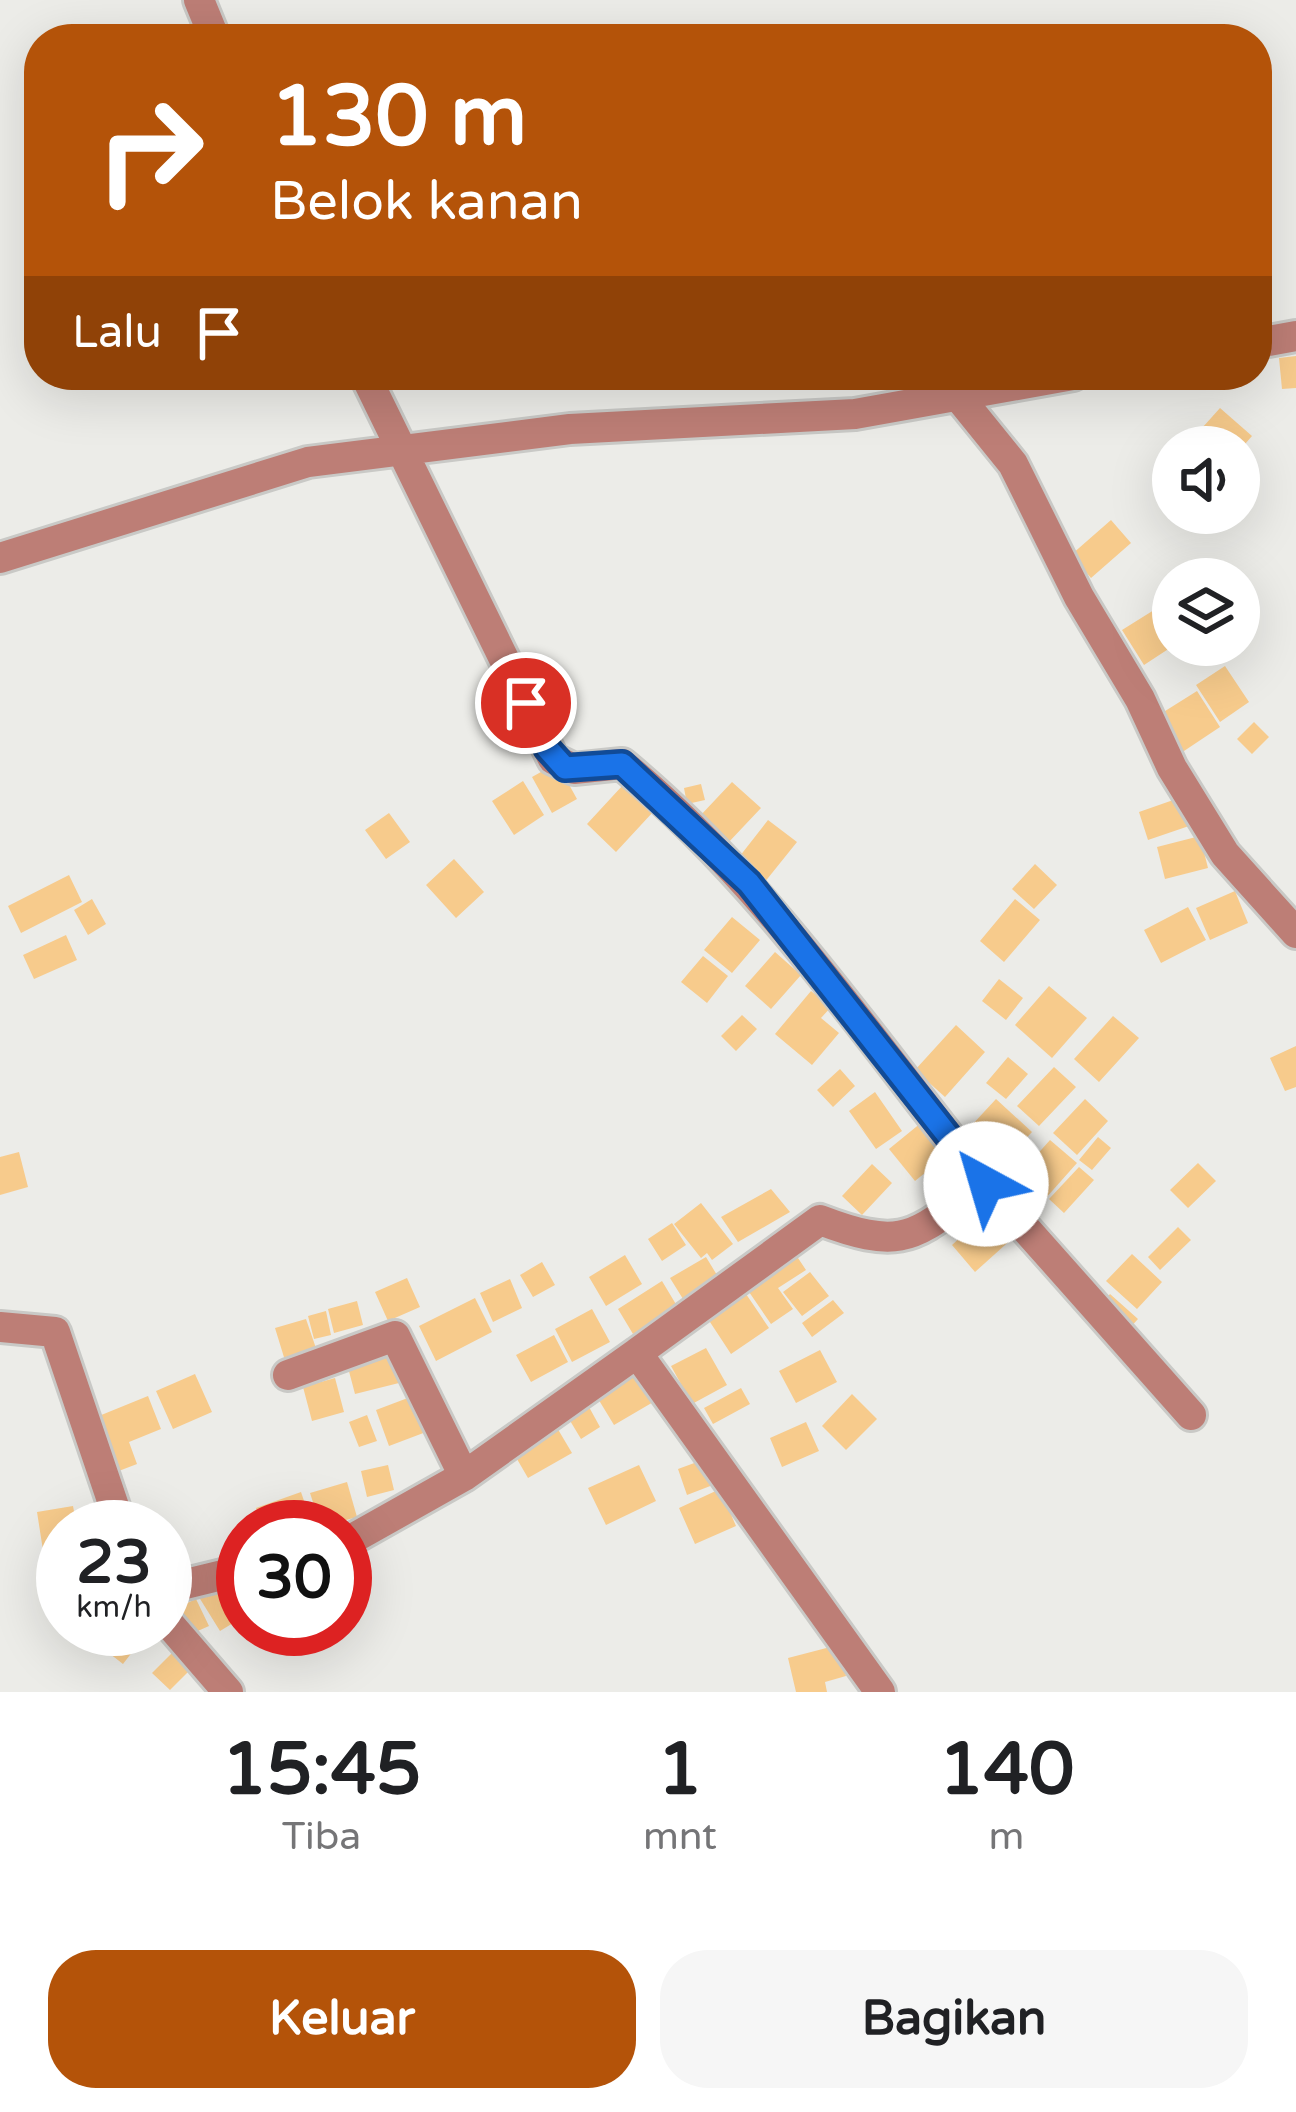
<!DOCTYPE html>
<html lang="id">
<head>
<meta charset="utf-8">
<style>
  body { margin:0; font-family:"Varela Round",sans-serif; background:#f6f6f6; color:#202124; height:100vh; display:flex; flex-direction:column; font-size:45px; white-space:nowrap }
  * { box-sizing:border-box; margin:0 }
  p { font-size:39px; color:#757577 }
  .icon { flex:none; width:66px; height:66px; fill:none; stroke:currentColor; stroke-width:2; stroke-linecap:round; stroke-linejoin:round }
  .map { position:relative; height:1692px; overflow:hidden }
  .sheet { display:flex; flex-direction:column; background:#fff; flex:1 }
  .sheet>* { flex:none }
  .banner { position:absolute; left:24px; top:24px; width:1248px; height:366px; border-radius:48px; box-shadow:0 12px 48px #0002; background:#b45309; color:#fff; overflow:hidden }
  .fabs { position:absolute; left:1152px; top:426px; display:grid; gap:24px }
  .fabs a { display:grid; place-items:center; width:108px; height:108px; border-radius:50%; background:#fff; box-shadow:0 12px 48px #0002; font-size:60px }
  .speed { position:absolute; left:36px; top:1500px; display:flex; gap:24px; font-size:60px; font-weight:700; text-align:center }
  .speed>* { display:grid; place-content:center; width:156px; height:156px; border-radius:50%; background:#fff; box-shadow:0 12px 48px #0002; line-height:1 }
  .speed small { font-size:30px; font-weight:400 }
  .speed .limit { border:18px solid #d22; background:#fff; color:#111 }
  .pin { position:absolute; display:grid; place-items:center; width:102px; height:102px; color:#fff; margin:-51px; border:6px solid #fff; border-radius:50%; box-shadow:0 3px 12px #0007 }
  .me { position:absolute; width:132px; margin:-66px; rotate:321deg; stroke-linejoin:round; filter:drop-shadow(0 0 9px #0008) }
  .turn { display:flex; align-items:center; gap:42px; height:252px; padding:0 48px; font-size:54px }
  .turn .icon { width:156px; height:156px; stroke-width:2.5 }
  .turn b { display:block; font-size:84px; line-height:102px }
  .then { display:flex; align-items:center; height:114px; padding:0 48px; background:#0003; gap:24px; font-size:45px }
  .eta { display:flex; justify-content:space-evenly; align-items:center; height:204px; text-align:center }
  .eta b { font-size:72px; font-weight:700; line-height:84px }
  .cta { display:flex; gap:24px; margin-top:auto; padding:24px 48px }
  .cta a { flex:1; height:138px; border-radius:48px; background:#b45309; color:#fff; font-size:48px; font-weight:700; line-height:138px; text-align:center }
  .cta a+a { background:#f6f6f6; color:#202124 }
  .map>svg:first-child { display:block }
  .building { fill:#f7cb8c }
  .lines { fill:none; stroke-linecap:round; stroke-linejoin:round }
  .minor-casing { stroke:#c9c9c6; stroke-width:36 }
  .minor { stroke:#bd7e76; stroke-width:30 }
  .route-casing { stroke:#114b97; stroke-width:30 }
  .route { stroke:#1a73e8; stroke-width:21 }
</style>
</head>
<body>
<div class="map">
<svg width="1296" height="1692" viewBox="0 0 1296 1692">
  <rect width="100%" height="100%" fill="#ecece8"/>
  <!-- building -->
  <path class="building" d="M1296 356V388L1282 389 1279 358Z
    M1220 408 1252 436 1239 451 1185 447Z
    M1111 520 1131 543 1091 578 1071 555Z
    M1154 610 1173 646 1144 665 1122 630Z
    M1225 666 1249 702 1220 722 1196 685Z
    M1197 691 1220 727 1178 755 1154 718Z
    M1254 722 1269 737 1252 754 1237 739Z
    M557 763 577 799 552 813 532 777Z
    M523 781 544 815 514 835 492 801Z
    M732 782 761 808 727 844 699 817Z
    M701 784 705 800 687 804 684 788Z
    M623 785 653 812 616 852 587 824Z
    M1179 798 1189 826 1148 840 1139 812Z
    M389 813 410 842 386 859 365 830Z
    M768 820 797 842 764 883 736 861Z
    M1200 836 1208 868 1165 879 1157 847Z
    M454 859 484 892 456 918 426 885Z
    M1035 864 1057 885 1034 909 1012 889Z
    M69 875 82 902 21 933 8 906Z
    M1235 891 1248 923 1210 940 1196 908Z
    M92 899 106 924 88 935 74 910Z
    M1015 899 1040 920 1004 962 980 941Z
    M1188 907 1206 940 1161 963 1144 930Z
    M732 917 760 940 732 973 704 950Z
    M66 935 77 960 34 979 23 955Z
    M775 952 801 975 771 1009 745 986Z
    M703 956 728 976 707 1003 681 982Z
    M999 979 1023 998 1006 1020 982 1001Z
    M1049 986 1087 1018 1052 1058 1015 1025Z
    M811 991 831 1007 821 1018 839 1033 812 1065 775 1034Z
    M742 1015 757 1029 736 1051 721 1036Z
    M1113 1016 1139 1038 1099 1082 1074 1059Z
    M956 1025 985 1052 945 1097 915 1070Z
    M1296 1046V1087L1285 1091 1270 1058Z
    M1008 1057 1028 1074 1006 1099 986 1083Z
    M1054 1067 1076 1087 1039 1126 1017 1106Z
    M840 1069 855 1086 833 1107 817 1090Z
    M875 1092 902 1131 876 1149 849 1111Z
    M996 1099 1032 1132 995 1172 959 1139Z
    M1085 1099 1108 1121 1077 1155 1053 1133Z
    M927 1118 953 1150 915 1181 889 1149Z
    M1098 1137 1111 1148 1092 1170 1079 1160Z
    M1050 1140 1077 1163 1037 1208 1011 1184Z
    M19 1152 28 1187 0 1195V1157Z
    M1198 1163 1216 1181 1188 1208 1170 1190Z
    M872 1164 892 1183 862 1215 842 1196Z
    M1079 1167 1094 1180 1064 1213 1049 1199Z
    M771 1189 790 1212 738 1242 721 1217Z
    M981 1198 1015 1236 975 1272 952 1245 964 1234 953 1222Z
    M701 1203 733 1244 712 1260 707 1253 701 1258 674 1224Z
    M672 1223 686 1245 662 1261 648 1239Z
    M1178 1227 1191 1240 1160 1270 1148 1257Z
    M1132 1254 1162 1282 1137 1309 1106 1281Z
    M625 1255 642 1284 606 1306 589 1277Z
    M796 1255 806 1270 778 1288 793 1309 771 1324 747 1289Z
    M706 1257 720 1280 688 1307 670 1278Z
    M542 1262 555 1285 533 1297 520 1275Z
    M810 1272 829 1296 802 1316 783 1292Z
    M407 1278 420 1307 388 1321 375 1292Z
    M510 1279 522 1308 493 1322 480 1293Z
    M662 1281 677 1306 633 1334 618 1309Z
    M746 1294 769 1328 731 1354 708 1319Z
    M1110 1294 1138 1319 1128 1330 1100 1306Z
    M475 1298 492 1332 436 1361 419 1326Z
    M833 1300 844 1313 812 1337 802 1323Z
    M357 1301 363 1325 334 1333 328 1309Z
    M592 1309 610 1342 572 1362 555 1329Z
    M326 1311 331 1335 314 1339 308 1316Z
    M306 1319 319 1357 287 1367 275 1328Z
    M554 1335 568 1362 531 1382 516 1355Z
    M706 1348 727 1385 692 1404 671 1366Z
    M390 1349 399 1383 355 1394 346 1360Z
    M820 1350 837 1382 796 1403 779 1371Z
    M638 1372 655 1401 614 1425 597 1397Z
    M195 1374 212 1412 173 1429 156 1391Z
    M335 1378 344 1412 312 1421 303 1387Z
    M741 1388 750 1404 713 1424 704 1408Z
    M852 1394 877 1419 846 1450 822 1426Z
    M148 1396 161 1429 129 1442 137 1464 111 1474 89 1420Z
    M413 1396 426 1432 389 1446 376 1410Z
    M589 1407 600 1427 581 1439 569 1419Z
    M367 1415 377 1441 359 1447 349 1422Z
    M553 1421 572 1453 528 1478 510 1447Z
    M806 1422 819 1451 782 1467 770 1438Z
    M708 1458 718 1483 687 1495 678 1469Z
    M388 1465 394 1490 367 1497 361 1471Z
    M639 1465 656 1501 606 1525 588 1488Z
    M347 1482 357 1517 321 1527 310 1493Z
    M720 1489 736 1526 695 1544 679 1508Z
    M301 1492 313 1527H262L256 1508Z
    M73 1506 77 1527H63V1560L45 1563 37 1512Z
    M219 1580 243 1617 220 1631 197 1594Z
    M196 1599 209 1626 182 1638 170 1611Z
    M78 1629H150L123 1664Z
    M838 1645 846 1676 825 1682 827 1692H796L788 1658Z
    M175 1650 193 1667 170 1690 152 1673Z"/>
  <g class="lines">
    <defs>
      <path id="minor" d="M199 0 215 39
        M1257 343 1296 336
        M365 375 553 759 574 769 622 764C766 883 869 1039 986 1184 915 1233 909 1254 820 1220L637 1353 880 1692
        M958 396 1013 464 1079 597 1140 699 1172 768 1225 854 1296 933
        M0 558 308 462 570 429 855 414 1073 375
        M986 1184 1191 1415
        M0 1327 55 1332 121 1527
        M288 1375 395 1336 464 1476
        M345 1543 464 1476 637 1353
        M165 1589 243 1570
        M165 1619 228 1692"/>
    </defs>
    <!-- minor casing -->
    <use href="#minor" class="minor-casing"/>
    <!-- minor -->
    <use href="#minor" class="minor"/>
  </g>
  <g class="lines">
    <defs>
      <path id="route" d="M526 703 547 748 565 768 622 764 749 883 986 1184"/>
    </defs>
    <!-- route casing -->
    <use href="#route" class="route-casing"/>
    <!-- route -->
    <use href="#route" class="route"/>
  </g>
</svg>
<div class="fabs">
<a><svg class="icon" aria-label="sound" viewBox="0 0 24 24"><path d="M4 9h4l5-4v14l-5-4H4zM17 9q2 3 0 6"/></svg></a>
<a><svg class="icon" aria-label="layers" viewBox="0 0 24 24"><path d="M12 4l9 5-9 5-9-5zM3 14l9 5 9-5"/></svg></a>
</div>
<div class="speed"><div>23<small>km/h</small></div><div class="limit">30</div></div>
<div class="pin" style="left:526px;top:703px;background:#d93025"><svg class="icon" aria-label="arrive" viewBox="0 0 24 24"><path d="M6 21V4h12l-3 4 3 4H6"/></svg></div>
<svg class="me" style="left:986px;top:1184px" viewBox="-20 -20 40 40"><circle r="19" fill="#fff"/><path d="M0-13L10 11 0 6-10 11z" fill="#1a73e8"/></svg>
<div class="banner">
<div class="turn"><svg class="icon" aria-label="right" viewBox="0 0 24 24"><path d="M7 20v-9h11M14 6l5 5-5 5"/></svg><div><b>130 m</b>Belok kanan</div></div>
<div class="then">Lalu<svg class="icon" aria-label="arrive" viewBox="0 0 24 24"><path d="M6 21V4h12l-3 4 3 4H6"/></svg></div>
</div>
</div>
<section class="sheet">
<div class="eta">
<div><b>15:45</b><p>Tiba</p></div>
<div><b>1</b><p>mnt</p></div>
<div><b>140</b><p>m</p></div>
</div>
<div class="cta"><a>Keluar</a><a>Bagikan</a></div>
</section>
</body>
</html>
